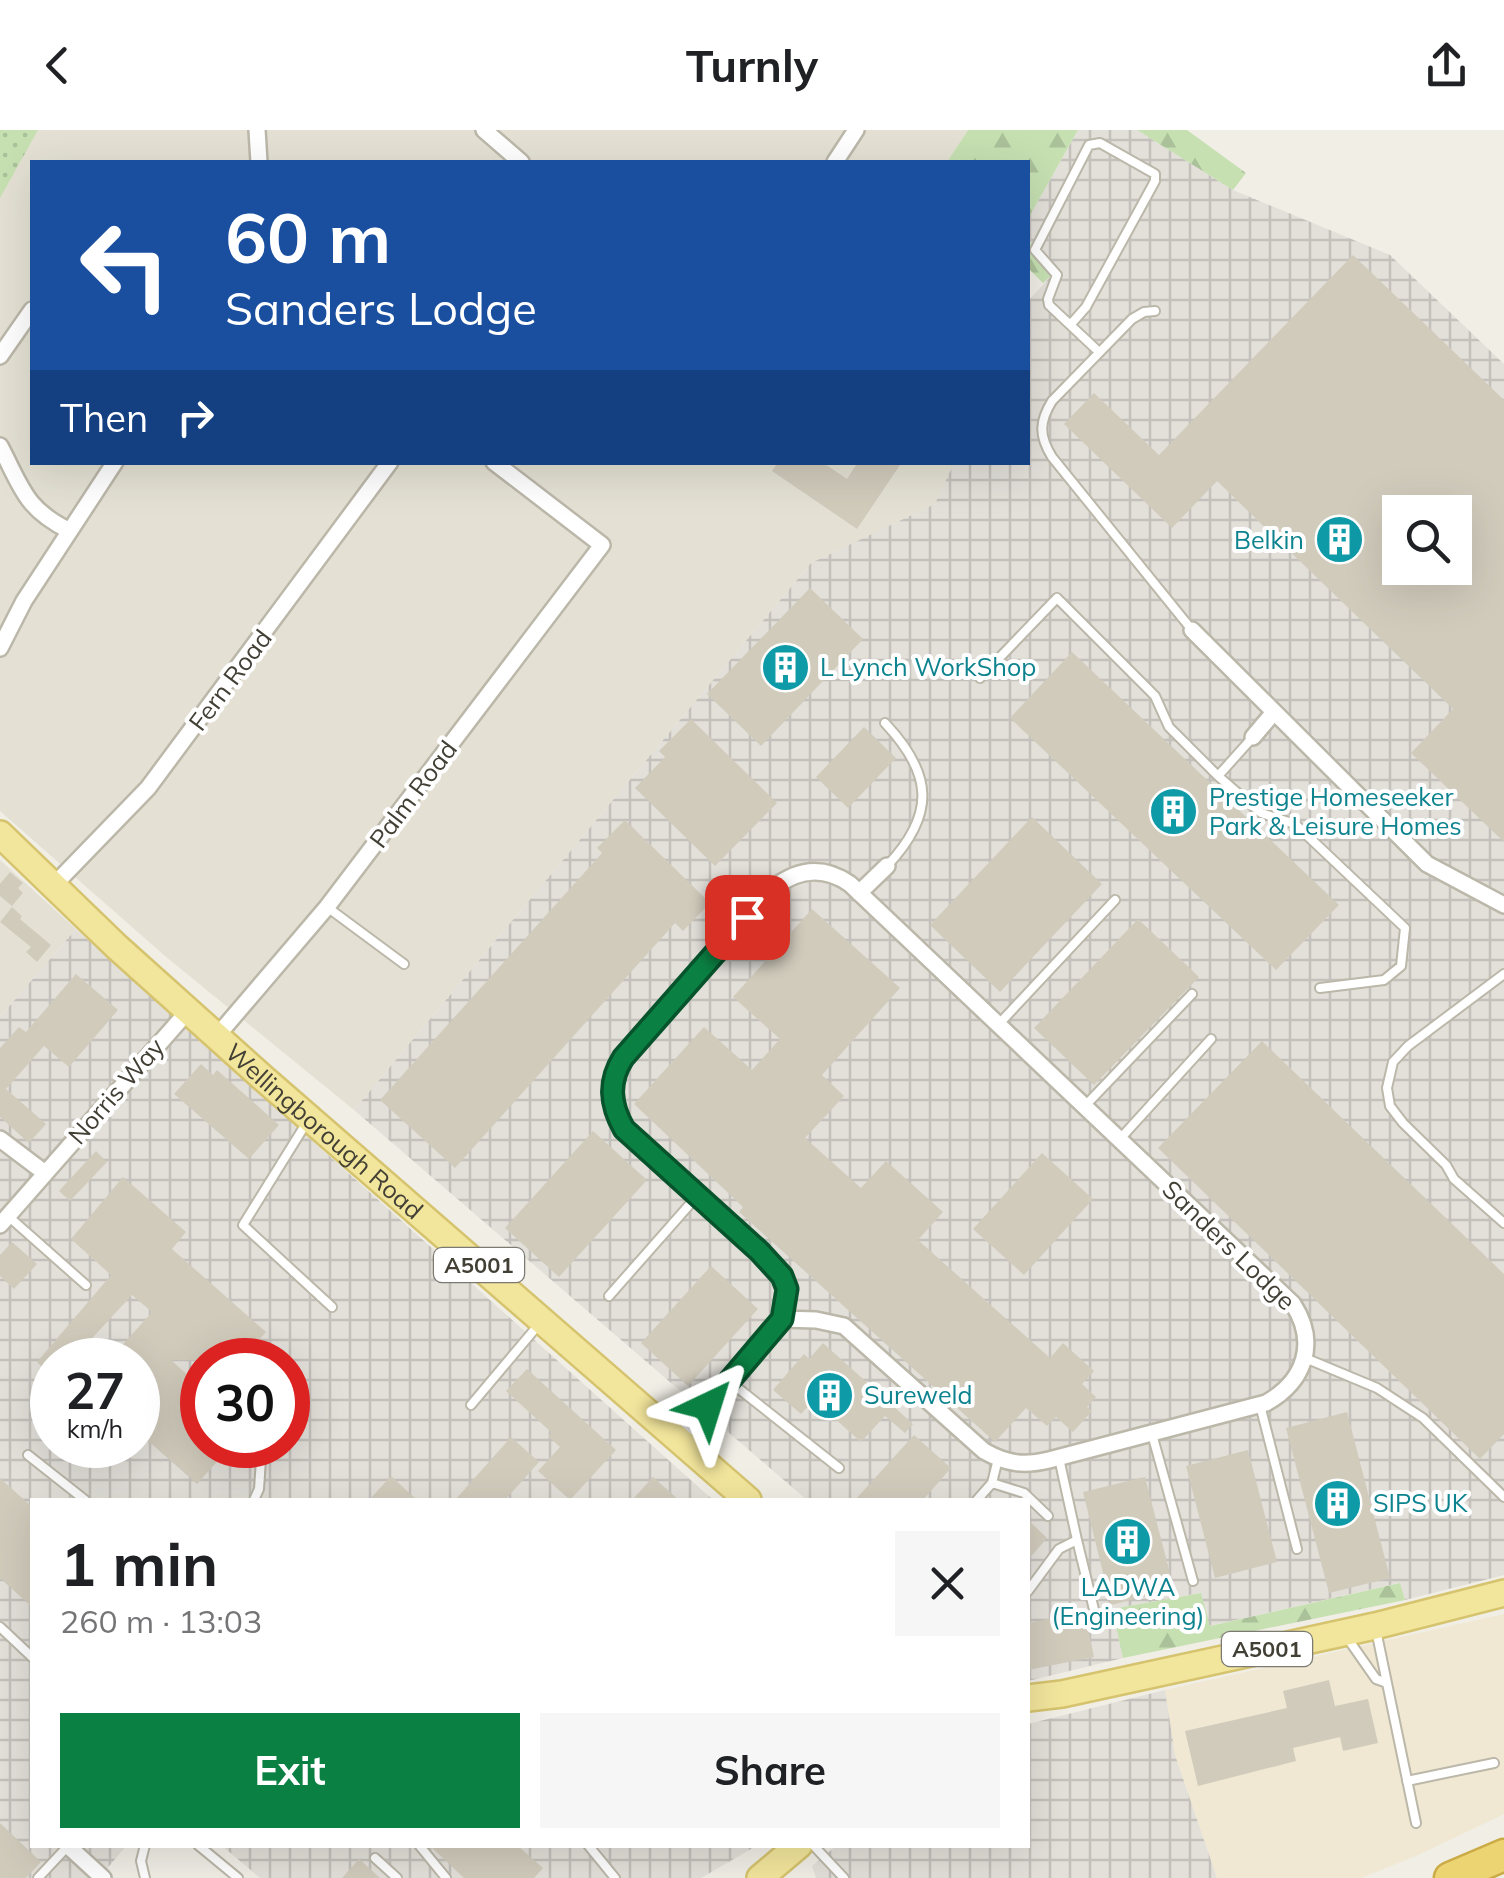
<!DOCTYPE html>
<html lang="en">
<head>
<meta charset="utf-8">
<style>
  body { margin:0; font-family:Mulish,sans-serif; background:#f6f6f6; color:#202124; height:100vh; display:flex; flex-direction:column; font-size:38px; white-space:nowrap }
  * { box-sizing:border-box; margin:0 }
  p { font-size:32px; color:#757577 }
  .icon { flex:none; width:55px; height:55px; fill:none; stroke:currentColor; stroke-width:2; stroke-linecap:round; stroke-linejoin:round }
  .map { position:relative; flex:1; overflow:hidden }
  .sheet { position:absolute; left:30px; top:1368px; width:1000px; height:350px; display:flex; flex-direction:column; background:#fff; border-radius:0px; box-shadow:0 10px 40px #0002 }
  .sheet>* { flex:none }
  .guide { position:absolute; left:30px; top:30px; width:1000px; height:305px; border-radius:0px; box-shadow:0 10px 40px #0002; background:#1a4fa0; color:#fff; overflow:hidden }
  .buttons { position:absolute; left:1382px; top:365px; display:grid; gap:20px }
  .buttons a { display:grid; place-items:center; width:90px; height:90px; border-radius:0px; background:#fff; box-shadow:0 10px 40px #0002; font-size:50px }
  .speed { position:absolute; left:30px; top:1208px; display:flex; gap:20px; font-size:50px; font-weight:700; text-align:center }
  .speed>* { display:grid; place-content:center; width:130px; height:130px; border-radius:50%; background:#fff; box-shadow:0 10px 40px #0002; line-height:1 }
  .speed small { font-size:25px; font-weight:400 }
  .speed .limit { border:15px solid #d22; background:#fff; color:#111 }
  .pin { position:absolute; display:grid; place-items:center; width:85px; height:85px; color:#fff; margin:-42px; border-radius:20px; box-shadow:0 5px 15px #0006 }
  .me { position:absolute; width:110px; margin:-55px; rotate:41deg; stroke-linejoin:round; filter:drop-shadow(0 0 8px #0008) }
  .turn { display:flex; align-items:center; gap:35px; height:210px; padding:0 30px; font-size:45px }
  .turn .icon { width:130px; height:130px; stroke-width:2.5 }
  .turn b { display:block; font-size:70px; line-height:85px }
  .then { display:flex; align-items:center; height:95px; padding:0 30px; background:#0003; gap:20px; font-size:38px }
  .round { display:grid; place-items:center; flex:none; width:105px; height:105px; border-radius:0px; background:#f6f6f6 }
  .headline { display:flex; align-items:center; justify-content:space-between; height:170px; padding:0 30px }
  h1 { font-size:60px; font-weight:700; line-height:75px }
  .action { display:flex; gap:20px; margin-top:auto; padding:20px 30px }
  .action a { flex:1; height:115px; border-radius:0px; background:#0b8043; color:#fff; font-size:40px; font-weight:700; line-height:115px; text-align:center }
  .action a+a { background:#f6f6f6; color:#202124 }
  header { display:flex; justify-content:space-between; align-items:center; height:130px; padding:0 30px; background:#fff; font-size:45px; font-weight:700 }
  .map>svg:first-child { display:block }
  .residential { fill:#e4e1d4 }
  .commercial { fill:#f0e8d2 }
  .industrial { fill:url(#industrial-grid); fill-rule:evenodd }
  .forest { fill:url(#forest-firs) }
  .park { fill:url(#park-dots) }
  .building { fill:#d1cbbc; fill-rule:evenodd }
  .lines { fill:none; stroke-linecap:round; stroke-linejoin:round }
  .lane-casing { stroke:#bbb7a9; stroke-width:12 }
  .street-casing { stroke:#bbb7a9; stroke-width:20 }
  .primary-casing { stroke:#d5c36e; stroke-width:30 }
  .highway-casing { stroke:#cbab45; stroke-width:35 }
  .lane { stroke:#fff; stroke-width:8 }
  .street { stroke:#fff; stroke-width:15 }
  .primary { stroke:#f2e59c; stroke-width:25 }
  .highway { stroke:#edd473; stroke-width:30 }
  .route-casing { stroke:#07532c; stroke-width:25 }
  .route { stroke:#0b8043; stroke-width:18 }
  .labels { text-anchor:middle; stroke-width:8; stroke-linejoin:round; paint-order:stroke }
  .shield { fill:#fff; stroke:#7b7972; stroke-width:2.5 }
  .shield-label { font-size:22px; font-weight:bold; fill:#423f35 }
  .culture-label { font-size:25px; fill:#0d838f; stroke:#fff; text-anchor:start }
  .street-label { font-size:25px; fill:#423f35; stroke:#fff }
</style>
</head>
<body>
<header><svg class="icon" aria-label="back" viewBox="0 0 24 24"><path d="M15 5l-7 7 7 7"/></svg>Turnly<svg class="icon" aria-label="share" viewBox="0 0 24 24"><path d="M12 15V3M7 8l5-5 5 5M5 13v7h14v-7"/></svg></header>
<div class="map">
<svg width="1504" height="1748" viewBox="0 0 1504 1748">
  <defs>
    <pattern id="industrial-grid" width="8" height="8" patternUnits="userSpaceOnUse" patternTransform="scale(2.5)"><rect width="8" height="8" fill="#e3e0da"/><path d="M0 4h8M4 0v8" fill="none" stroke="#c4c1bc"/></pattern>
    <pattern id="forest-firs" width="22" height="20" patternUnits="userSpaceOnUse" patternTransform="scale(2.5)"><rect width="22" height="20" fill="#c6e0b2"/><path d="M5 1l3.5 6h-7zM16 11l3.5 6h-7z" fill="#abc19a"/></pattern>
    <pattern id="park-dots" width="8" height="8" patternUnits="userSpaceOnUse" patternTransform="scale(2.5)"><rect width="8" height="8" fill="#c6e0b2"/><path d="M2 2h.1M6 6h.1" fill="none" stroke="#abc19a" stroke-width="1.8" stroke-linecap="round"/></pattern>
  </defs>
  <rect width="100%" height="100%" fill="#f0eee5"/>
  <!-- residential -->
  <path class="residential" d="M0 0H968L947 32H32V332L954 333 936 374 811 433 354 980 165 826 0 681Z
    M0 730 76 799 0 887Z"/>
  <!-- commercial -->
  <path class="commercial" d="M1504 1484V1684L1416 1726 1361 1748H1217L1175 1625 1165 1560Z"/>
  <!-- industrial -->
  <path class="industrial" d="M1078 0H1137L1233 60 1390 125 1504 234V1445L1405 1470 1399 1453 1209 1496 1200 1463 1112 1479 1123 1528 1028 1551V1370H807L354 980 811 433 935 374 954 333 1028 332V171L1052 145 1050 132 1028 110V89ZM1400 382H1455V438H1400Z
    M76 799 713 1370H32V1715H127L99 1748H0V887ZM52 1230H138V1315H52ZM202 1230H288V1315H202Z
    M1165 1560 1175 1625 1217 1748H816L812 1736 837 1715H1028V1594Z
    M221 1715H758L701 1748H260Z"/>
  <!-- forest -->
  <path class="forest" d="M968 0H1078L1028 89V32H947Z
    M1137 0H1187L1246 43 1233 60Z
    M1028 110 1050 132 1052 145 1043 153 1028 138Z
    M1400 1453 1405 1470 1123 1528 1112 1479 1201 1463 1210 1496Z"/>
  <!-- park -->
  <path class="park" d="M0 0H38L0 68Z"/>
  <!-- building -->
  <path class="building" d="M1353 125 1504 270V712L1411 623 1453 579 1217 351 1172 398 1064 294 1094 263 1159 325ZM1400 382H1455V438H1400Z
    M778 332H822L847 349 858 332H902L857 399 772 341Z
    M810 458 863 509 761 616 707 564Z
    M1072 522 1339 775 1276 840 1010 588Z
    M691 589 777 673 715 736 635 658 665 627 659 621Z
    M864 597 896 628 848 678 816 647Z
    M1032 687 1102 754 1000 862 930 795Z
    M625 690 710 773 683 801 675 793 455 1038 380 970 602 723 597 718Z
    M10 742 23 753 18 758 23 763 12 776 0 766V754Z
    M12 777 22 786 20 789 51 815 37 832 26 822 31 817 0 792Z
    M812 779 900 858 822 945 844 966 805 1008 861 1058 886 1031 943 1082 918 1110 1050 1228 1063 1213 1094 1241 1082 1254 1096 1267 1087 1277 1092 1281 1073 1302 1056 1287 1047 1296 1026 1278 995 1312 739 1082 743 1077 634 974 704 897 752 940 780 909 733 867Z
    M1138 789 1199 847 1094 955 1034 898Z
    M76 844 118 880 69 937 44 916 6 959 46 994 29 1013 0 987V918L19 897 26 902Z
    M1262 911 1504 1144V1304L1480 1329 1158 1018Z
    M201 934 213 945 217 940 279 995 249 1029 174 964Z
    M593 1001 647 1050 559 1147 505 1098Z
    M96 1021 107 1032 70 1071 59 1061Z
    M1042 1023 1093 1069 1024 1145 973 1099Z
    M123 1047 186 1102 172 1119 266 1202 241 1230H171L202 1258V1315H232L197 1354 138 1302V1230H109L152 1182 132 1165 72 1230H52V1247L37 1232 111 1145 71 1109Z
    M12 1112 37 1134 14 1159 0 1146V1125Z
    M711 1136 758 1179 688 1256 641 1213Z
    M823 1213 913 1294 905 1303 885 1286 861 1312 814 1270 801 1284 773 1260 804 1224 809 1229Z
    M527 1239 616 1320 570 1370 538 1341 560 1317 548 1306 552 1303 506 1261Z
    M1347 1282 1390 1448 1329 1463 1286 1298Z
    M914 1305 951 1338 923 1370H855Z
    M511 1307 539 1332 505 1370H455Z
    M1248 1320 1277 1432 1215 1448 1186 1336Z
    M391 1346 417 1370H369Z
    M653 1347 679 1370H632Z
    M1145 1347 1174 1459 1111 1475 1083 1362Z
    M0 1348 32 1377V1477L0 1448Z
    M1028 1390 1047 1408 1028 1430Z
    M1084 1481 1094 1527 1028 1540V1493Z
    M1329 1550 1335 1576 1368 1569 1378 1613 1343 1621 1340 1607 1293 1618 1296 1631 1198 1656 1185 1601 1287 1578 1283 1561Z
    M0 1693 41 1732 26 1748H0Z
    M429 1715H517L543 1738 534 1748H464Z
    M359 1729 380 1748H342Z"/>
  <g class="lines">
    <defs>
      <path id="lane" d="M1155 181 1144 182 1132 189 1052 271C1039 292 1039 306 1052 327L1192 500
        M1071 194 1086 177 1155 51V44L1100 13 1089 15 1035 120 1057 145 1048 169 1049 175 1099 222
        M980 548 1057 468 1155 566 1169 597 1218 646 1253 607
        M885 593C933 644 936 684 887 736
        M1218 646 1261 683 1295 694 1405 798 1401 836 1384 850 1320 858
        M327 777 404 834
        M1504 844 1408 916 1393 932 1387 958 1390 976 1403 993 1446 1035 1454 1049 1504 1093
        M998 895 1115 770
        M1084 977 1192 864
        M307 992 243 1095 332 1177
        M1119 1010 1211 909
        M8 1086 86 1155
        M609 1166 698 1065
        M1305 1228 1377 1258 1423 1288 1504 1367
        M729 1251 839 1338
        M471 1275 540 1193
        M1260 1275 1297 1419
        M1152 1304 1193 1451
        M28 1325 85 1370
        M992 1353 1024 1363 1048 1386
        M254 1370 259 1359 262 1315
        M977 1370 992 1353 998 1329
        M1077 1410 1098 1496
        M1028 1461 1059 1419 1077 1410 1059 1328
        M0 1497 32 1527
        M1376 1500 1416 1693
        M1348 1509 1376 1549 1387 1553
        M1407 1651 1494 1633
        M198 1715 238 1748
        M419 1715 446 1748
        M588 1715 615 1748
        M813 1715 844 1748
        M375 1728 397 1748
        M38 1748 68 1716
        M145 1748 141 1731 145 1715"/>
      <path id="street" d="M257 0 259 32
        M484 0 521 32
        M835 32 856 0
        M0 226 32 180
        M0 316C22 358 25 379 70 401
        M1192 500 1427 734 1504 775
        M0 518 24 471 115 332
        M1253 607 1274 582
        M55 754 148 658 390 332
        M859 763 887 736
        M217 906 327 777 602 415 494 332
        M0 1009 45 1043
        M0 1095 188 881
        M680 1308 782 1189 787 1159 782 1146 759 1121 624 999C609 974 608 952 623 927L772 759C797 739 823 735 850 754L1293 1174C1318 1213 1305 1251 1266 1273L1049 1330C1024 1336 1007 1334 984 1321L844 1196 816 1190 782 1189
        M67 1715 103 1748"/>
      <g id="primary">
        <path id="s1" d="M0 704 117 817 263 948 748 1370"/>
        <path d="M1028 1568 1062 1564 1375 1496 1504 1463"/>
        <path d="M760 1748 799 1715"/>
      </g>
      <path id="highway" d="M1450 1748 1504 1725"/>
    </defs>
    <!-- lane casing -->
    <use href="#lane" class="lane-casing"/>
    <!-- street casing -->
    <use href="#street" class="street-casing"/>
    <!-- primary casing -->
    <use href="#primary" class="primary-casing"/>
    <!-- highway casing -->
    <use href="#highway" class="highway-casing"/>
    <!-- lane -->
    <use href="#lane" class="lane"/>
    <!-- street -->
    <use href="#street" class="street"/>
    <!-- primary -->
    <use href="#primary" class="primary"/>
    <!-- highway -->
    <use href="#highway" class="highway"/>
  </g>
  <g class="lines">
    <defs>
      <path id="route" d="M708 1276 782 1189 787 1159 782 1146 759 1121 624 999C610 974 608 952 623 928L747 787"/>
    </defs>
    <!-- route casing -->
    <use href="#route" class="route-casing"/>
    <!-- route -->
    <use href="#route" class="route"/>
  </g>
  <!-- icons -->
  <defs>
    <symbol id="building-disc" viewBox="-11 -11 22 22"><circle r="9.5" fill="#0f9aa8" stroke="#fff"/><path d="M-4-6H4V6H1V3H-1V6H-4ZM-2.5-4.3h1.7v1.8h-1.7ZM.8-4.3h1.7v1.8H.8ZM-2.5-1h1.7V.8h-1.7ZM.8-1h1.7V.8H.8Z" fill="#fff"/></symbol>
  </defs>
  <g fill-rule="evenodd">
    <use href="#building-disc" x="1312" y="382" width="55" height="55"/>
    <use href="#building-disc" x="758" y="510" width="55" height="55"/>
    <use href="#building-disc" x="1146" y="654" width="55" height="55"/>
    <use href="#building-disc" x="802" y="1238" width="55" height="55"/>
    <use href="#building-disc" x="1310" y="1346" width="55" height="55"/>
    <use href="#building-disc" x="1100" y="1384" width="55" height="55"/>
  </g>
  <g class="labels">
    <!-- shield labels -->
    <g class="shield">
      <rect x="434" y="1118" width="90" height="34" rx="8"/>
      <rect x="1222" y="1502" width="90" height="34" rx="8"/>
    </g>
    <g class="shield-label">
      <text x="479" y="1143">A5001</text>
      <text x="1267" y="1527">A5001</text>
    </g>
    <!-- culture labels -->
    <g class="culture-label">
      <text x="1304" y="419" text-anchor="end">Belkin</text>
      <text x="820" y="546">L Lynch WorkShop</text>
      <text x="1209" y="676">Prestige Homeseeker<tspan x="1209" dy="29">Park &amp; Leisure Homes</tspan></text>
      <text x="864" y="1274">Sureweld</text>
      <text x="1373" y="1382">SIPS UK</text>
      <text x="1128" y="1466" text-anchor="middle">LADWA<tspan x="1128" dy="29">(Engineering)</tspan></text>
    </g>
    <!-- street labels -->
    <g class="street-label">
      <text transform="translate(230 550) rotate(-53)" y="9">Fern Road</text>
      <text transform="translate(413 664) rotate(-53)" y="9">Palm Road</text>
      <text transform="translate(116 961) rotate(-49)" y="9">Norris Way</text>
      <text dy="9" stroke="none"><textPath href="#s1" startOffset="440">Wellingborough Road</textPath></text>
      <text transform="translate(1229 1115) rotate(44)" y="9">Sanders Lodge</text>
    </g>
  </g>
</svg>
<div class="buttons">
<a><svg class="icon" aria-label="search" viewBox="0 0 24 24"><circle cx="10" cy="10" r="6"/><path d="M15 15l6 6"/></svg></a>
</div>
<div class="speed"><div>27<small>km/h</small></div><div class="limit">30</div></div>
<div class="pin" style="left:747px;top:787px;background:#d93025"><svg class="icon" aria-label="arrive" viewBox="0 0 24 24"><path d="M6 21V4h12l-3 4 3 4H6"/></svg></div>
<svg class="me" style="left:708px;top:1276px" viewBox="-20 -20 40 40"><path d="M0-17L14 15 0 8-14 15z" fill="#0b8043" stroke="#fff" stroke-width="4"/></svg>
<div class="guide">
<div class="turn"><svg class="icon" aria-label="left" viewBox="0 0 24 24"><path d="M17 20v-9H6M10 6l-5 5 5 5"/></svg><div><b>60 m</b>Sanders Lodge</div></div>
<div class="then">Then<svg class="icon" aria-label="right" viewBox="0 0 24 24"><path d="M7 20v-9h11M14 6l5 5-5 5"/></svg></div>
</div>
<section class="sheet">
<div class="headline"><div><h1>1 min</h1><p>260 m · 13:03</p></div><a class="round"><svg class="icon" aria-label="close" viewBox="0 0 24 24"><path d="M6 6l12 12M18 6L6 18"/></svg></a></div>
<div class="action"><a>Exit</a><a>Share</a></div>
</section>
</div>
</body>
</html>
